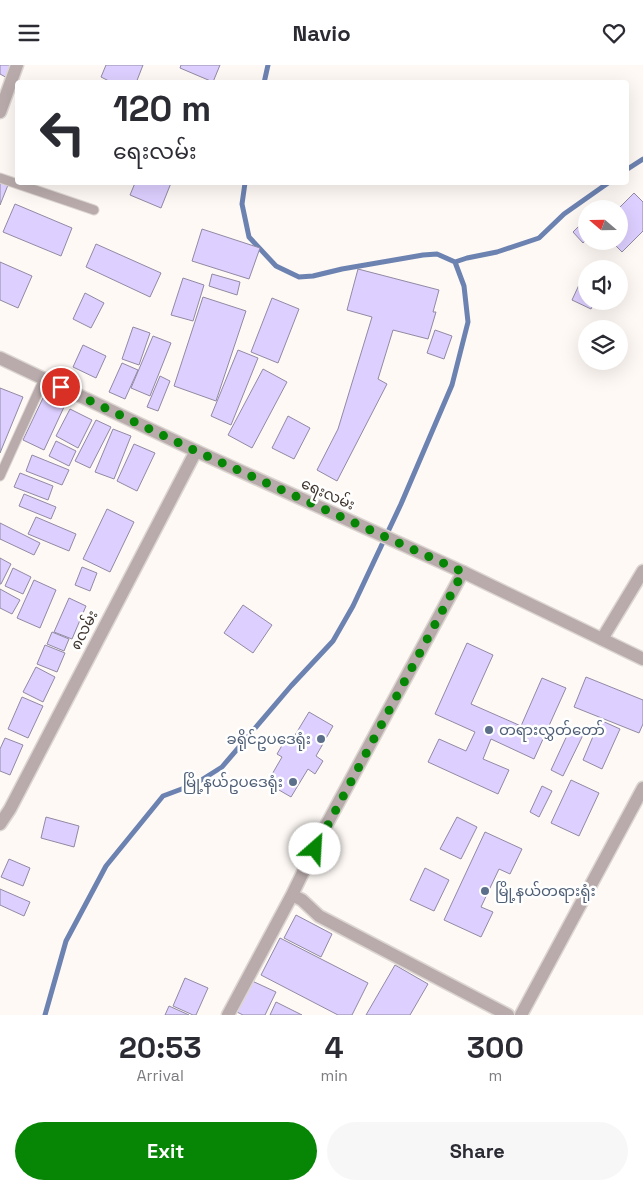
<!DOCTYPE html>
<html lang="en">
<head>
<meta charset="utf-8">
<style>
  body { margin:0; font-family:"Space Grotesk","Noto Sans Myanmar",sans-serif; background:#f7f7f7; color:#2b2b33; height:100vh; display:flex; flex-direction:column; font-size:19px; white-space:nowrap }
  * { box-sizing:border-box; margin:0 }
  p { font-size:16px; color:#7c7c81 }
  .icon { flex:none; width:28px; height:28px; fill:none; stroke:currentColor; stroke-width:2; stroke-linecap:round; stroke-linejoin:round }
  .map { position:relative; height:950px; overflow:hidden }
  .drawer { display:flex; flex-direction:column; background:#fff; flex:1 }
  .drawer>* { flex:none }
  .banner { position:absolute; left:15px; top:15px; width:614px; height:105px; border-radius:5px; box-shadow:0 5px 20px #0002; background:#fff; color:#2b2b33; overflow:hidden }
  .needle { width:32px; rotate:290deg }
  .buttons { position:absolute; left:578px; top:135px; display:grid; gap:10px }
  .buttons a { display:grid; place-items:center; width:50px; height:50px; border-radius:50%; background:#fff; box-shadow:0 5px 20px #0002; font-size:25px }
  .pin { position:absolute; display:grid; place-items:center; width:42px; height:42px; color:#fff; margin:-21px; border:2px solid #fff; border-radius:50%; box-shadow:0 1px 5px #0007 }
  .me { position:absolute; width:55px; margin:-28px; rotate:26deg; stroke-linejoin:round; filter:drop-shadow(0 0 4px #0008) }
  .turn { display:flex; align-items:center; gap:18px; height:105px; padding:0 15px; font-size:22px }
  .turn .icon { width:65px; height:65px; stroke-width:2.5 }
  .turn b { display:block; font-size:35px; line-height:42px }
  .eta { display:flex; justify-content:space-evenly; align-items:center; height:85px; text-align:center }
  .eta b { font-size:30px; font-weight:600; line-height:35px }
  .cta { display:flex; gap:10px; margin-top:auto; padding:10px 15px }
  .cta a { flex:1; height:58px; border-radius:30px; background:#078606; color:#fff; font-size:20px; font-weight:600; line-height:58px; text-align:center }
  .cta a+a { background:#f7f7f7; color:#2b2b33 }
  header { display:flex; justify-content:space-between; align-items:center; height:65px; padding:0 15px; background:#fff; font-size:22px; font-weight:600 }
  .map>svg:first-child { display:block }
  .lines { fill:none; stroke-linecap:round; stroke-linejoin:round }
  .stream { stroke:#6c82b1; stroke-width:5 }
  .building { fill:#ddcfff; stroke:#918aa3 }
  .service-casing { stroke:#dcd6d1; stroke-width:11 }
  .minor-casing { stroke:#dcd6d1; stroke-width:15 }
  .tertiary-casing { stroke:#dcd6d1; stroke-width:15 }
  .service { stroke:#b9abac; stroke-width:9 }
  .minor { stroke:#b9abac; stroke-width:12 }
  .tertiary { stroke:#b9abac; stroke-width:12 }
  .route { stroke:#078606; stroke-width:9; stroke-dasharray:0 16.2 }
  .service-dot { fill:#5c6f8a; stroke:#fff; stroke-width:2 }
  .labels { text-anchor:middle; stroke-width:5; stroke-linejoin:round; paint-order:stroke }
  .street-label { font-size:15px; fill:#3f352e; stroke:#fff }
  .service-label { font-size:15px; fill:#4e5e75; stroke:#fff; text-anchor:start }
</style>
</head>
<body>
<header><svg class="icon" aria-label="menu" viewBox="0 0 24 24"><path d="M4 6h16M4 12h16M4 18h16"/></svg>Navio<svg class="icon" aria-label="heart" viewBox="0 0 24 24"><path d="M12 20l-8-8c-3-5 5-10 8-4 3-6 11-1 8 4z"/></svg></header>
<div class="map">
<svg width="643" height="950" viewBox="0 0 643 950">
  <rect width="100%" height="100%" fill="#fef9f5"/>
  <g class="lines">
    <!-- stream -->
    <path class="stream" d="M264 18 268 0
      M626 105 643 94
      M245 118 242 139 249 172 276 201 299 212 313 211 342 204 423 190 437 189 455 197 467 193 497 187 539 173 564 149 608 118
      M45 950 66 876 106 801 163 731 195 719 222 702 291 621 333 576 353 541 401 439 452 320 468 257 464 221 455 197"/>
  </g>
  <!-- building -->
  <path class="building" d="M0 0H16L9 14 0 9Z
    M106 0H143L136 18H113L101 12Z
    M181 0H220L213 17 180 3Z
    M0 117 8 120 0 140Z
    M135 118H171L161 143 130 130Z
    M634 128 643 137V166L622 187 611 176H619V144H618Z
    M15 139 72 163 61 191 3 167Z
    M586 154V175L583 178 573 167Z
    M202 164 260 183 249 214 192 196Z
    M96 179 161 208 150 232 86 202Z
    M0 197 32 211 18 243 0 235Z
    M358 204 439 225 433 247H436L428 274 393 265 378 314 387 319 337 416 317 405 338 364 372 252 347 245Z
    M585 207 586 208V236H595L591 244 572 235Z
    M212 209 240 217 237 230 209 221Z
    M183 213 204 220 193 256 171 250Z
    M85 228 104 238 91 263 73 254Z
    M203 232 246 246 216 336 174 321Z
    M272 233 299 244 278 298 251 287Z
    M133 262 150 268 139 300 122 294Z
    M435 265 452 271 444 294 427 288Z
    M153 271 171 278 150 331 131 323Z
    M83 280 106 291 96 313 73 302Z
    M238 285 258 293 231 360 211 351Z
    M122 298 138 305 125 334 109 327Z
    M263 304 287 317 252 383 228 370Z
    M160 311 170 316 158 346 147 342Z
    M0 323 23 332 0 388Z
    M43 333 64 342 44 385 23 375Z
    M70 344 92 355 78 383 56 371Z
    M288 351 310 363 294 394 272 383Z
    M96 355 111 362 90 403 75 396Z
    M113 364 131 371 114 414 95 407Z
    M56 376 76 386 69 401 49 391Z
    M134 379 155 388 137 426 117 416Z
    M32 390 69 405 62 420 26 406Z
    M20 408 53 421 48 435 14 422Z
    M24 429 56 442 51 454 19 441Z
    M107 444 134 457 110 507 83 494Z
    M36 452 76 469 69 486 28 469Z
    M0 458 40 478 34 490 0 474Z
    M0 493 11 499 1 519H0Z
    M82 502 97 508 90 526 75 520Z
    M13 503 31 512 23 529 5 521Z
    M34 515 56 525 40 563 17 553Z
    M0 524 20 535 12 549 0 543Z
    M69 533 86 541 72 574 54 567Z
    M243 540 272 560 253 588 224 568Z
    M52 567 69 574 64 586 47 579Z
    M467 578 493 590 471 639 521 661 542 613 566 623 534 694 491 674 483 694 509 705 498 729 428 697 439 674 466 686 475 667 435 649Z
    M45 580 65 588 57 607 37 599Z
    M36 602 55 612 43 637 23 627Z
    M586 612 643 635V659L639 668 574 642Z
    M22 632 43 641 28 673 8 664Z
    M309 647 333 661 316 691 323 696 315 709 308 704 291 732 267 718 282 692 277 689 284 677 289 680Z
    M600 655 620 664 602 704 583 695Z
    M570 664 583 670 563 711 551 705Z
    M5 673 23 680 10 710 0 706V684Z
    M571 715 599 728 579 771 551 758Z
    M542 721 552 726 539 752 530 747Z
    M46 752 79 761 74 782 41 773Z
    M457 752 477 762 461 794 440 784Z
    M485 767 522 784 510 809 499 804 481 842 493 847 481 872 444 855Z
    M9 794 30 803 23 821 1 812Z
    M425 803 449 815 434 846 410 835Z
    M0 824 30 837 24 851 0 840Z
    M296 850 332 869 321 892 284 873Z
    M280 873 368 918 352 950H338L261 910Z
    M395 900 428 919 410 950H366Z
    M185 913 208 923 196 950H193L173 941Z
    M250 915 276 927 265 950H243L235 946Z
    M276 937 302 950H270Z
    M169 941 189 950H165Z"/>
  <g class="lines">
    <defs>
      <path id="service" d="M0 113 94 145
        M0 411 44 314"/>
      <path id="minor" d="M0 47 17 0
        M463 507 322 768 292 830 302 835 319 851 508 950
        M602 574 643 506
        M0 759 10 744 196 386
        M228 950 292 830
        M521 950 643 723"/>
      <path id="tertiary" d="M0 293 196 386 463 507 643 594"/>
    </defs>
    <!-- service casing -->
    <use href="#service" class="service-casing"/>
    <!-- minor casing -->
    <use href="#minor" class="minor-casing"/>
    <!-- tertiary casing -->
    <use href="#tertiary" class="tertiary-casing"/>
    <!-- service -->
    <use href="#service" class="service"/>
    <!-- minor -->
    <use href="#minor" class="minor"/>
    <!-- tertiary -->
    <use href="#tertiary" class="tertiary"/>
  </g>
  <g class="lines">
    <!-- route -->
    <path class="route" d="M61 322 196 386 463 507 315 784"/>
  </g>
  <!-- markers -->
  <g class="service-dot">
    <circle cx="489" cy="665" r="5"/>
    <circle cx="321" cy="674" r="5"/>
    <circle cx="293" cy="717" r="5"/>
    <circle cx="485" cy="826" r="5"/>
  </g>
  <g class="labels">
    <!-- street labels -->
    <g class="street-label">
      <text transform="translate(328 429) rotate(24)" y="5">ရေးလမ်း</text>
      <text transform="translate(84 565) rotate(-63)" y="5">၈လမ်း</text>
    </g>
    <!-- service labels -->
    <g class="service-label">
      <text x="499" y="670">တရားလွှတ်တော်</text>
      <text x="311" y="679" text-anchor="end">ခရိုင်ဥပဒေရုံး</text>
      <text x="283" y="722" text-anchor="end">မြို့နယ်ဥပဒေရုံး</text>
      <text x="495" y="831">မြို့နယ်တရားရုံး</text>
    </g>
  </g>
</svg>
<div class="buttons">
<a><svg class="needle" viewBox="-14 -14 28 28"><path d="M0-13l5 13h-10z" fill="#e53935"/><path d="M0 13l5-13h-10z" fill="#7c7c81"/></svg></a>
<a><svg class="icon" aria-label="sound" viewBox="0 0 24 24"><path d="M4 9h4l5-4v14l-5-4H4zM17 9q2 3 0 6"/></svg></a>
<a><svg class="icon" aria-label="layers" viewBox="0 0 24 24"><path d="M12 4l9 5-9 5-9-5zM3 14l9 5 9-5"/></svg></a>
</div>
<div class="pin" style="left:61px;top:322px;background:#d93025"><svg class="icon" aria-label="arrive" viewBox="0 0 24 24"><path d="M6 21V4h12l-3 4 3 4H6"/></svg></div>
<svg class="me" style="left:315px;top:784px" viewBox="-20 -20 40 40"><circle r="19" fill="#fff"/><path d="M0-13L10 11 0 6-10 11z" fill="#078606"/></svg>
<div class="banner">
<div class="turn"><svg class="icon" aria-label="left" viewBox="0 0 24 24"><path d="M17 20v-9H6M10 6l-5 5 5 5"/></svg><div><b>120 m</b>ရေးလမ်း</div></div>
</div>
</div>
<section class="drawer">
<div class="eta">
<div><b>20:53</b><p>Arrival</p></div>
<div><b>4</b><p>min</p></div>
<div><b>300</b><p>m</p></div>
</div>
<div class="cta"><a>Exit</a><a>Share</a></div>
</section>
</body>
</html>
